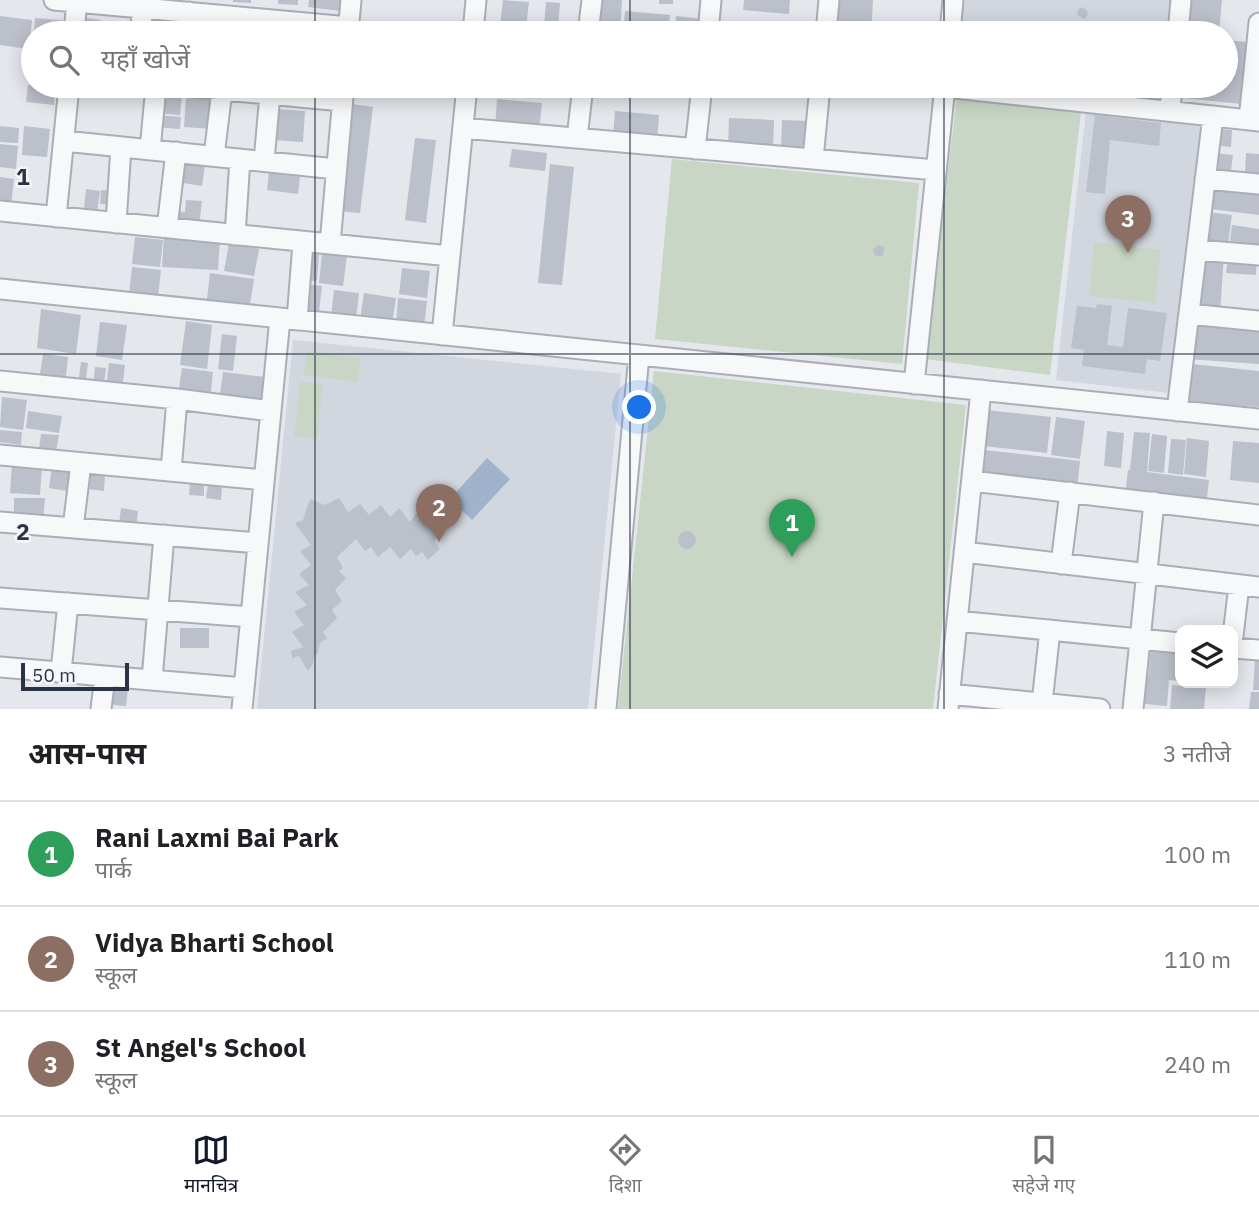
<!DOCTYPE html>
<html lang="hi">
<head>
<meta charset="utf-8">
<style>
  :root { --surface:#fff; --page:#f2f2f2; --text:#202124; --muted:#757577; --line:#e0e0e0; --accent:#111827 }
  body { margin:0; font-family:"IBM Plex Sans","Noto Sans Devanagari",sans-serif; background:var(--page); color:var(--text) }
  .controls { position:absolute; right:21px; bottom:21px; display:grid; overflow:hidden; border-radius:14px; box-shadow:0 4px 18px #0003 }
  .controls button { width:63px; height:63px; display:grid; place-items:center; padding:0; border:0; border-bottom:2px solid var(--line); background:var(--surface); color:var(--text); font:35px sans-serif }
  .scale { position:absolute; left:21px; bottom:18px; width:108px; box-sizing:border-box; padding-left:7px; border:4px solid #2b3445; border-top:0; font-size:19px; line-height:24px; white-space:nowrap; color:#2b3445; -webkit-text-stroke:5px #f4f6f9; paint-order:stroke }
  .you { position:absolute; left:640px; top:408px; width:24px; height:24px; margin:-18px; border:5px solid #fff; border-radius:50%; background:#1a73e8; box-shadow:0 0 0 10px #1a73e833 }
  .badge { display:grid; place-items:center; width:46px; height:46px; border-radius:50%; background:var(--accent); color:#fff; font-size:23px; font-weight:700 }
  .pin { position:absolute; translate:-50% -58px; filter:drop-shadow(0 2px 4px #0008) }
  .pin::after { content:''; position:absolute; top:37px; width:24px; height:21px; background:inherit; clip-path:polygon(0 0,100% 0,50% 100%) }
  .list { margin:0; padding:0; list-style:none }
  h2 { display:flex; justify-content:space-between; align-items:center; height:91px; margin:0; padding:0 28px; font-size:30px }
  h2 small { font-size:23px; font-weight:400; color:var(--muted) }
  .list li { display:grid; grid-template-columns:46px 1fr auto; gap:21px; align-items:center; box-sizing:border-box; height:105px; padding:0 28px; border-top:2px solid var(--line) }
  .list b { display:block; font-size:26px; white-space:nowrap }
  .list p { margin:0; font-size:23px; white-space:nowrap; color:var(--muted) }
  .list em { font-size:23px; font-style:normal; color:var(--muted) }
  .icon { flex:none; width:38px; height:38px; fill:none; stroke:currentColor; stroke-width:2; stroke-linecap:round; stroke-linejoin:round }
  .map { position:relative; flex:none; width:1259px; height:709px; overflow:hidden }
  .search { position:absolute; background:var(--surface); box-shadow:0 4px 18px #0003; left:21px; right:21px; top:21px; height:77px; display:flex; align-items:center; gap:18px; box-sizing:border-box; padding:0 24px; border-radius:38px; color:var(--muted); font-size:26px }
  .sheet { height:406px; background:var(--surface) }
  nav { display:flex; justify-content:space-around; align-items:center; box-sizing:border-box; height:98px; border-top:2px solid var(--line); background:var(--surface); font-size:19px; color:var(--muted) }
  nav a { display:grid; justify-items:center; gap:4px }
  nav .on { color:var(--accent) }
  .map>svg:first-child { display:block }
  .built { fill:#d2d6de }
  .green { fill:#c9d6c5 }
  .water { fill:#9fb4cc }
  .building { fill:#bbc0ca }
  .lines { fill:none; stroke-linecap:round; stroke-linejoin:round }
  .minor-casing { stroke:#a9aeb7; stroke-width:23 }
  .minor { stroke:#f7f8fa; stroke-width:19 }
  .grid { fill:none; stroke:#2b3445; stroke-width:2; stroke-opacity:0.55 }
  .grid-label { font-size:23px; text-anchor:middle; font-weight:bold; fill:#2b3445; stroke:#f4f6f9; stroke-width:5; stroke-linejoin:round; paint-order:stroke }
</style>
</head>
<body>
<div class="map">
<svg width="1259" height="709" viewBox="0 0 1259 709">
  <rect width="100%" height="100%" fill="#e4e7ec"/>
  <path class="built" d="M964 0H1175L1172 33H961Z
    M1031 86H1167L1166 99Z
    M1086 112 1200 126 1170 393 1056 380Z
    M293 340 621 374 588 709H257Z"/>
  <path class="green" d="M957 96 1081 112 1050 375 925 359Z
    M672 159 919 183 902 364 655 339Z
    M1094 242 1161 250 1155 303 1089 296Z
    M307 351 361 358 358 382 304 375Z
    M654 371 966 405 933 709H618Z
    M300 382 323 384 317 439 294 436Z"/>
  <path class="water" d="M487 458 510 479 472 520 450 499Z"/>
  <path class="building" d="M233 0H251V3L233 2Z
    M278 0H298V5L278 4Z
    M309 0H342L341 11 308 7Z
    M503 0 529 2 526 28 500 25Z
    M597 0H622L620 33H595Z
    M659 0H673V4H659Z
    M744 0H790L789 14 743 10Z
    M835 0H873L871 33H832Z
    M1192 0H1222L1219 33H1180L1181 28 1189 29Z
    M546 2 560 3 558 29 544 28Z
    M1082 7 1087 10 1088 14 1085 19 1077 15 1078 10Z
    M625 11 670 15 668 33H623Z
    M0 16 32 20 29 49 0 45Z
    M676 16 701 19 699 33H675Z
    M79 17 101 20 99 33H77Z
    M35 18 62 20 61 33H34Z
    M712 20 735 22V33H711Z
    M264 29 285 30V33H264Z
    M1226 40 1247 42 1241 104 1174 97 1175 86H1226Z
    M28 85 56 88 54 105 26 102Z
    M285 86H317L316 96 285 92Z
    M157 94 182 96 180 115 155 113Z
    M186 98 214 100 213 129 184 127Z
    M497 99 542 103 539 132 495 128Z
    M352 104 373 107 360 213 338 211Z
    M273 109 305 111 303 142 271 140Z
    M615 111 659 115 657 142 613 138Z
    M156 115 181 117 180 129 155 127Z
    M1095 115 1161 123 1159 146 1110 140 1105 194 1086 192Z
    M729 118 774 120 773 148 728 147Z
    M782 120 810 121 808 147 781 146Z
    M0 126 19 128 18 143 0 142Z
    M24 126 50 129 47 157 22 155Z
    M1215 129 1232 130 1231 147 1214 145Z
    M415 138 436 140 426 223 405 220Z
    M0 144 18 146 16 169 0 167Z
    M512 149 547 153 545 171 509 167Z
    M1213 153 1233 155 1231 171 1211 169Z
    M1246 153 1259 154V175L1245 174Z
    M187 156 206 159 202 186 183 183Z
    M550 164 574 167 562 285 538 283Z
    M269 173 300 177 298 194 267 190Z
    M0 177 14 179 11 208 0 207Z
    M1213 186 1259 192V215L1210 209Z
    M86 189 100 191 96 219 83 218Z
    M101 190 115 191 114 205 100 204Z
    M186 200 202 201 199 228 171 225 173 211 185 212Z
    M1208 212 1232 215 1228 244 1205 241Z
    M1232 225 1259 229V245L1230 241Z
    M164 235 220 238 218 270 162 267Z
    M135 237 163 240 160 267 132 264Z
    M229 243 259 249 254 276 224 271Z
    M877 245 884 247V254L880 257 875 255 873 250Z
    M306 252 319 254 317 281 303 280Z
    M322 253 347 256 343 286 319 283Z
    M1203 253 1224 255 1220 314 1198 312Z
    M1228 255 1257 257 1256 275 1226 273Z
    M132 267 161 270 158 297 129 295Z
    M402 268 430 271 427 298 399 294Z
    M210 273 254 279 250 304 207 299Z
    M304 284 322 286 319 312 301 310Z
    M334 290 359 293 356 319 331 316Z
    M364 293 396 298 392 324 360 319Z
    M398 298 427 301 424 327 396 324Z
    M1097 304 1112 306 1107 345 1123 347 1128 308 1167 313 1160 361 1147 359 1145 374 1082 366 1084 350 1071 348 1077 306 1096 308Z
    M41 309 81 315 76 354 37 348Z
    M186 321 212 325 207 369 180 365Z
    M100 322 127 325 122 360 96 356Z
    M1190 324 1259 329V364L1187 359Z
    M222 334 237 336 233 371 218 369Z
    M43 354 68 357 65 384 39 380Z
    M81 362 88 363 85 386 78 385Z
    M109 363 125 365 122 390 106 388Z
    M1192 364 1259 371V407L1189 402Z
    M95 367 106 368 103 390 93 388Z
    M182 368 213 372 210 399 178 395Z
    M223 372 265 377 261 408 219 402Z
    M2 397 27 400 23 430 0 427Z
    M986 410 1051 417 1047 453 983 446Z
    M28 411 62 416 59 433 26 428Z
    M1056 417 1085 421 1080 459 1051 455Z
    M0 430 22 432 21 445 0 442Z
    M1107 431 1124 433 1121 468 1104 466Z
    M1134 432 1150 433 1147 472 1209 480 1206 506 1125 496 1128 470H1130Z
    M41 434 59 435 55 457 39 449Z
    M1152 434 1167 436 1164 473 1148 471Z
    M1187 438 1209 441 1206 477 1184 474Z
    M1171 439 1186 440 1183 475 1168 473Z
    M1233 441 1259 443V483L1230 480Z
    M985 450 1080 461 1077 488 982 477Z
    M12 464 42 466 40 495 10 493Z
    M52 466 76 469 73 492 49 488Z
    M82 472 105 475 104 491 80 488Z
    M190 482 204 483V496L189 495Z
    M208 483 222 485 221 500 206 498Z
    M14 498H45L43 520 14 519Z
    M339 498 348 512 360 504 369 515 381 505 390 517 399 508 410 522 418 511 428 521 438 511 447 523 438 531 440 536 434 541 440 549 428 560 422 552 416 556 411 549 400 559 390 547 378 557 371 547 365 551 356 539 337 557 343 568 339 571 346 578 335 590 342 601 332 610 337 618 323 632 327 638 320 643 318 653 314 656 313 664 308 671 299 656 292 658 291 651 303 647 292 632 304 625 294 612 307 605 295 592 309 585 299 574 311 565 300 551 311 545 295 523 303 520 310 499 325 505Z
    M121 508 138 511 136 527 119 524Z
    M678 540a9 9 0 1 1 18 0a9 9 0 1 1-18 0Z
    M180 628H209V648H180Z
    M1151 647 1169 648 1168 652 1180 653V681L1169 680 1167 706 1136 703 1138 677 1148 678Z
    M1255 658H1259V690H1253Z
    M1172 685 1206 688 1204 709H1170Z
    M107 686 128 688 126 706 105 704Z
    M1251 692H1259V709H1249Z"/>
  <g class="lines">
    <defs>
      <path id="minor" d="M54 0 349 27
        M74 33 77 0
        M140 33 143 8
        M187 33 189 12
        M348 33 351 0
        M473 33 476 0
        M588 33 592 0
        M708 33 711 0
        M826 33 829 0
        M950 33 953 0
        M1178 33 1181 0
        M181 86 342 101
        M945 87 1259 121
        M1170 111 1172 86
        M1249 120 1259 23
        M463 128 936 170
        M577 138 583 86
        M64 141 336 169
        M695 149 702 86
        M150 150 156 86
        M214 156 222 90
        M813 159 820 86
        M264 161 270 94
        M1205 179 1259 184
        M0 211 450 256
        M56 217 69 86
        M116 223 121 147
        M167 228 176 152
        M235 235 240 159
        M330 244 344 86
        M1197 250 1259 255
        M0 289 1259 419
        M1189 314 1259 321
        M297 320 303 243
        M442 335 467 86
        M0 381 177 399 271 411
        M914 384 945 86
        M1177 411 1213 116
        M0 455 264 480
        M171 471 177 399
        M972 481 1259 515
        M0 522 258 543
        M73 528 81 463
        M964 552 1259 587
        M1061 564 1070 492
        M0 598 251 617
        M957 621 1180 643
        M1233 636 1239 585
        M1233 648 1259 650
        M0 667 244 688
        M61 672 68 603
        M152 680 164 535
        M949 694 1100 709
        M1042 703 1050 630
        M101 709 105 676
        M242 709 280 318
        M606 709 639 355
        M948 709 981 390
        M1133 709 1154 502"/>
    </defs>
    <use href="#minor" class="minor-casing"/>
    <use href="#minor" class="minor"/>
  </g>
  <path class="grid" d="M315 0V33M630 0V33M944 0V33M315 86V709M630 86V709M944 86V709M0 354H1259"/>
  <g class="grid-label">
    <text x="23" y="185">1</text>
    <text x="23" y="540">2</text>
  </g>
</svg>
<div class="controls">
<button><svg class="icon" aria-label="layers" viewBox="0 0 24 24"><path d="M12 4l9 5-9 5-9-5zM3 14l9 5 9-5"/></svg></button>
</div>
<div class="scale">50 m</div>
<div class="you"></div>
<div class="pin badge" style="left:792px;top:557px;background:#2e9e5b">1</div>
<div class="pin badge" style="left:439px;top:542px;background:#8d6e63">2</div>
<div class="pin badge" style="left:1128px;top:253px;background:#8d6e63">3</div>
<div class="search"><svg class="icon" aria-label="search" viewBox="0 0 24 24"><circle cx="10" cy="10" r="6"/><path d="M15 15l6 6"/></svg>यहाँ खोजें</div>
</div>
<section class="sheet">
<h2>आस-पास<small>3 नतीजे</small></h2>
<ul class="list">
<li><span class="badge" style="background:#2e9e5b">1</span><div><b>Rani Laxmi Bai Park</b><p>पार्क</p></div><em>100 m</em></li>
<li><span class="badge" style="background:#8d6e63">2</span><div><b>Vidya Bharti School</b><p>स्कूल</p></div><em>110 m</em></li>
<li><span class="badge" style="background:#8d6e63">3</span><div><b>St Angel's School</b><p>स्कूल</p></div><em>240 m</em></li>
</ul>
</section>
<nav>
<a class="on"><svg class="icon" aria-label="map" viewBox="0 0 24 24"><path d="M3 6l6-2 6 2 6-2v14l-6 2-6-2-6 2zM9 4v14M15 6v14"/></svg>मानचित्र</a>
<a><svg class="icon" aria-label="directions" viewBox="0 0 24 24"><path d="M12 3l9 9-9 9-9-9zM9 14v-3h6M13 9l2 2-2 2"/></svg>दिशा</a>
<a><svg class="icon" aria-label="saved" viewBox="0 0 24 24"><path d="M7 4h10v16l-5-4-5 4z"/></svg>सहेजे गए</a>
</nav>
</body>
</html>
